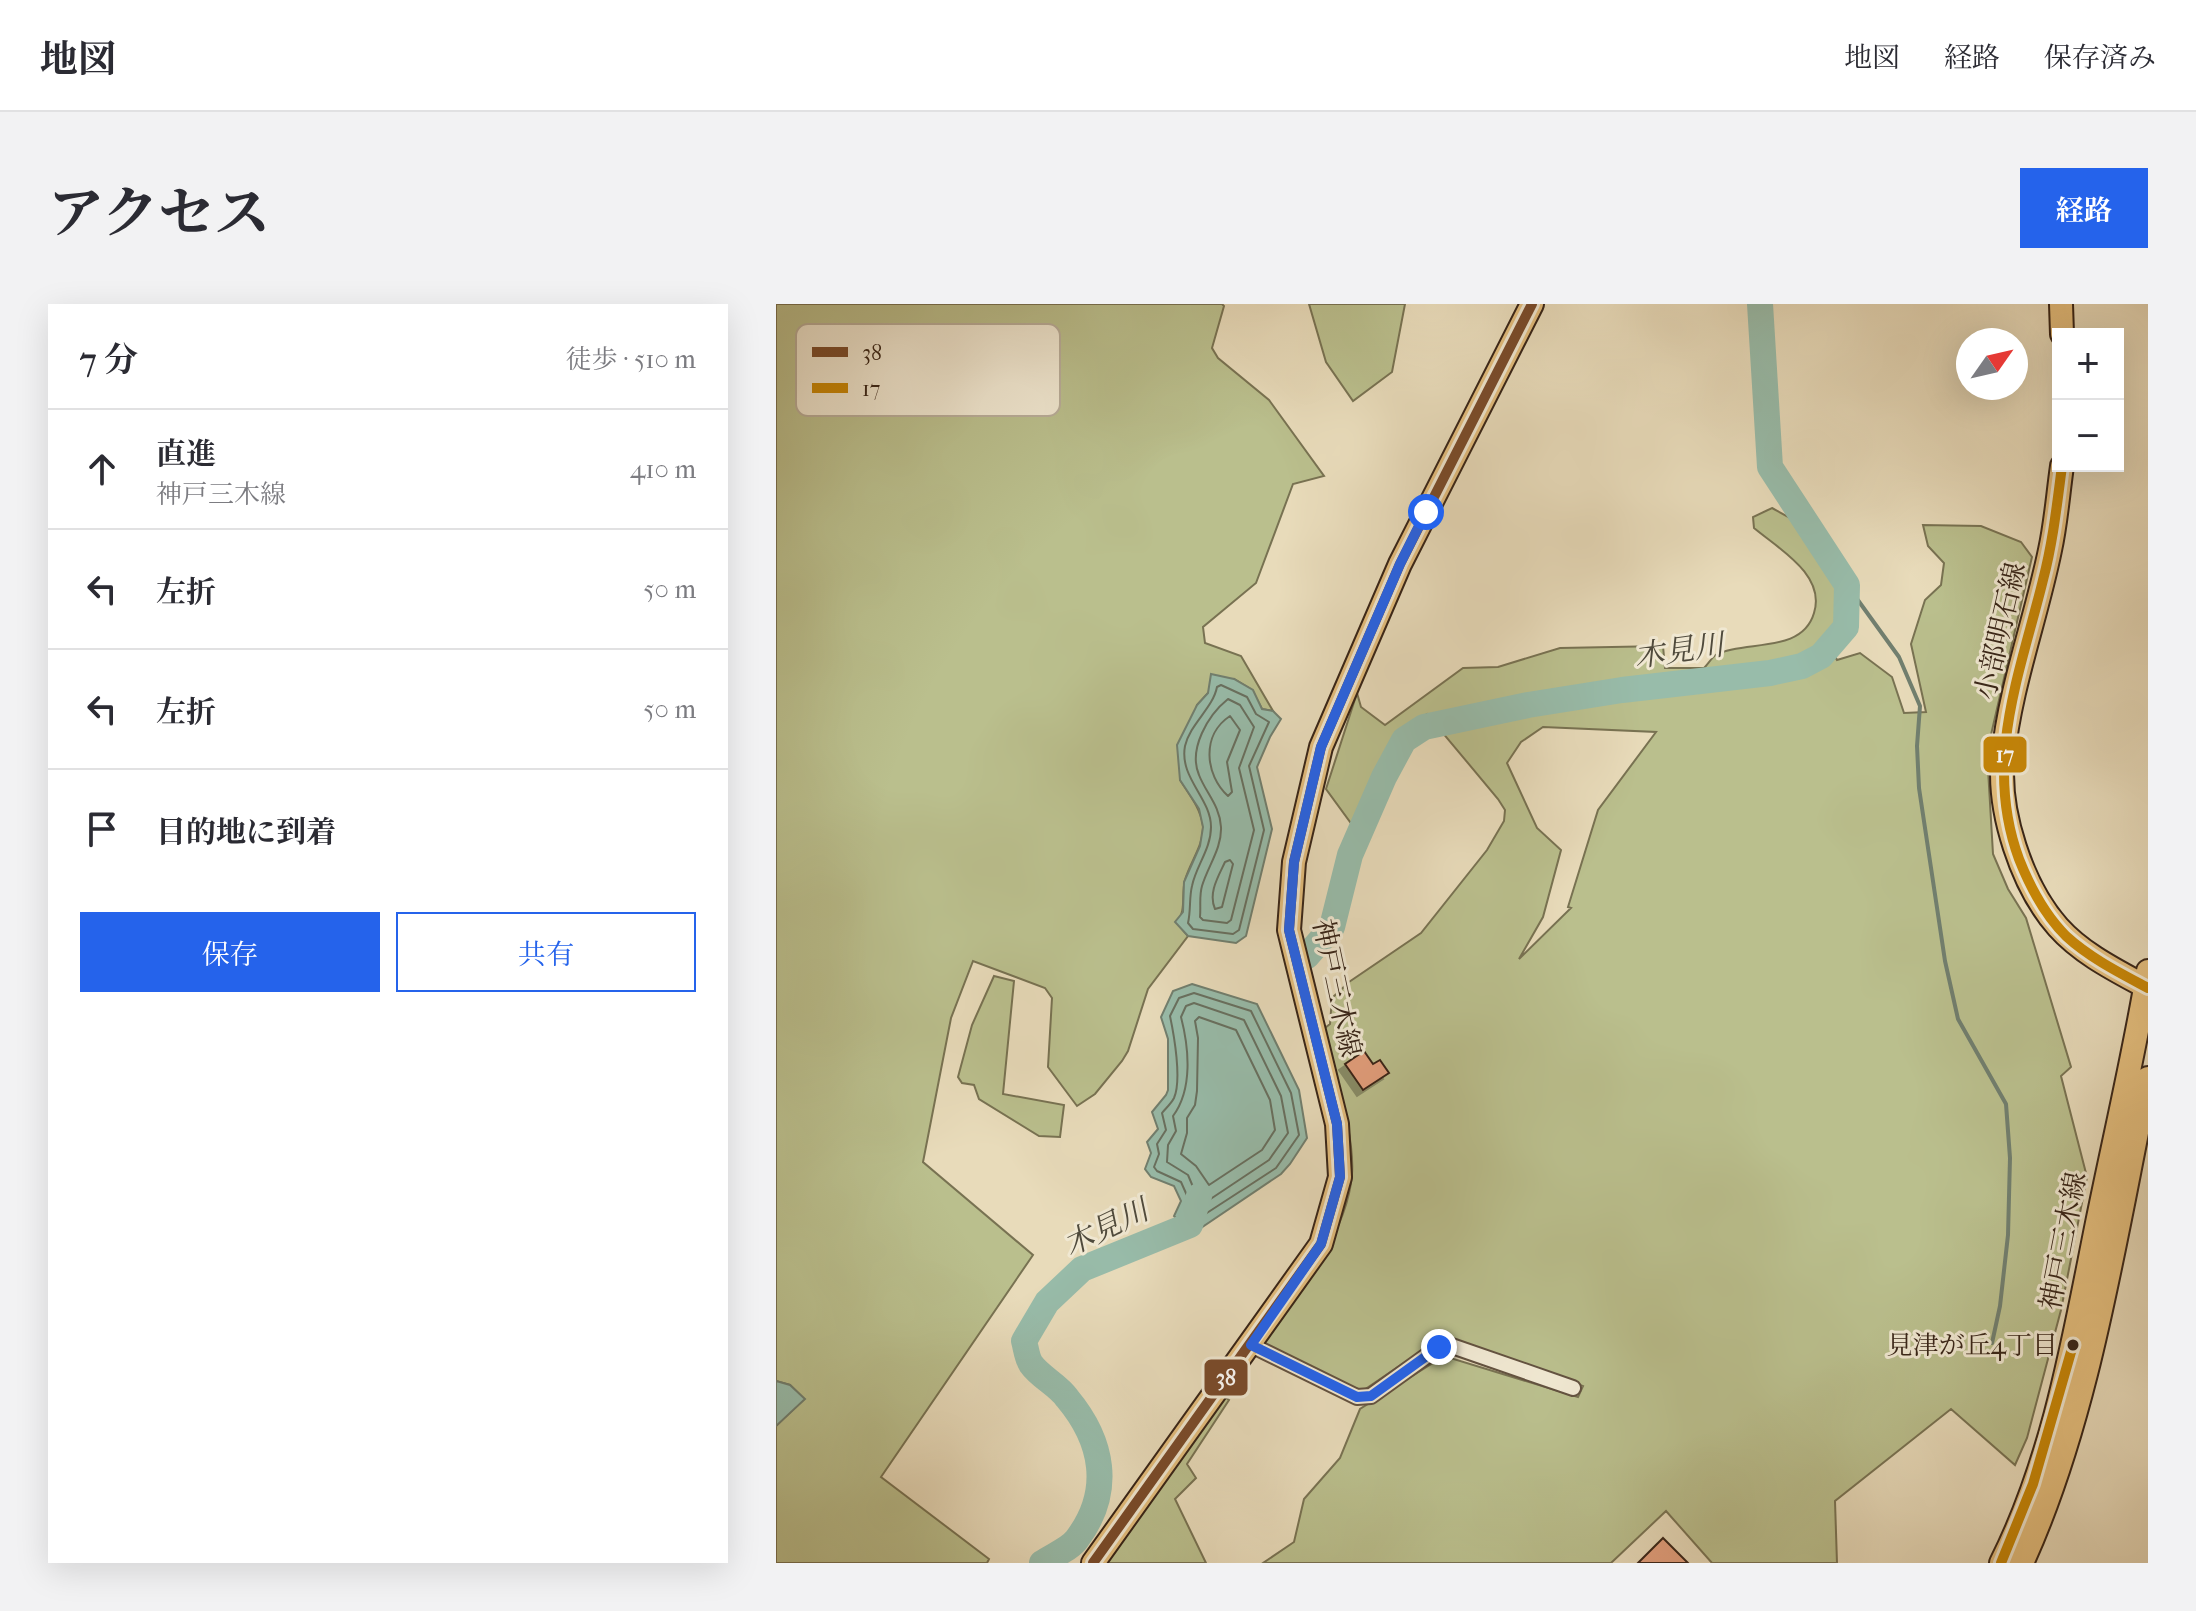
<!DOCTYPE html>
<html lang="ja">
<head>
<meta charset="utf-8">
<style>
  :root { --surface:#fff; --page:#f2f2f3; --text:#2b2b33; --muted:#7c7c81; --line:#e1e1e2; --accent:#2563eb }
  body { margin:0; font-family:"IM FELL French Canon","Noto Serif JP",serif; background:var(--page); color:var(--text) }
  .controls { position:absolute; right:24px; top:24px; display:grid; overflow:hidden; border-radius:0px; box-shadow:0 8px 32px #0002 }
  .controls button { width:72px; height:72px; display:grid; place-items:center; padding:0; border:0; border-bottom:2px solid var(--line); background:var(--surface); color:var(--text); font:40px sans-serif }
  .compass { position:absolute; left:1180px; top:24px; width:72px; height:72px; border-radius:50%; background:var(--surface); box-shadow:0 8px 32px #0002; rotate:56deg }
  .stop { position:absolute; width:24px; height:24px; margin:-18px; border:6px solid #2563eb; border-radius:50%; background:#fff }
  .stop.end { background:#2563eb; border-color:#fff; box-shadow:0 2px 8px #0008 }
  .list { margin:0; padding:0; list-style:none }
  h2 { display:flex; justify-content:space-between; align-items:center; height:104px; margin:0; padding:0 32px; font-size:34px }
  h2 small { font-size:26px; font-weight:400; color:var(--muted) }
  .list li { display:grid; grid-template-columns:52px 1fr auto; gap:24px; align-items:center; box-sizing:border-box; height:120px; padding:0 32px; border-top:2px solid var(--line) }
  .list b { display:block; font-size:30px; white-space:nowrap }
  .list p { margin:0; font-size:26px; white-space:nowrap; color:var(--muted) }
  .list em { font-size:26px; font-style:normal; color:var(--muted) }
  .actions { display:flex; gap:16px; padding:24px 32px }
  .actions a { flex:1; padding:18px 0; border:2px solid var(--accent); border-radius:0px; text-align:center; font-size:28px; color:var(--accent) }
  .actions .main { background:var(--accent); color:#fff }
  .icon { flex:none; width:44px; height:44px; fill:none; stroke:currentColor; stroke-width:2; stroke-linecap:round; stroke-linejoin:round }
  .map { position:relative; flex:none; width:1372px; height:1259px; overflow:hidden; border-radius:0px }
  header { display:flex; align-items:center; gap:48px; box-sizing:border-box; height:112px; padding:0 40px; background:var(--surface); border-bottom:2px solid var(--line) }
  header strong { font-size:38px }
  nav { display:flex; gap:44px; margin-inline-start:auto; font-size:28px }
  .intro { display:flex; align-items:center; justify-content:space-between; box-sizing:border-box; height:192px; padding:0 48px }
  h1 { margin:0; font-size:56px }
  .button { padding:20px 36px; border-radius:0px; background:var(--accent); color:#fff; font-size:28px; font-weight:700 }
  main { display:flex; gap:48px; padding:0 48px }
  aside { flex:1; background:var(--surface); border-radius:0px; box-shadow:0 8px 32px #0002 }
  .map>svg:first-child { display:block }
  .green { fill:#babf8d; stroke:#787252; stroke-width:2; fill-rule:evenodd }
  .water { fill:#98bcaa; stroke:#717f6f; stroke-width:2 }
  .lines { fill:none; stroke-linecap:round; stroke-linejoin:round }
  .shore { stroke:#687060; stroke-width:2 }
  .stream { stroke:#717f6f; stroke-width:4 }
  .river { stroke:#98bcaa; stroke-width:26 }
  .building { fill:#e49f7d; stroke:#372417; stroke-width:2; filter:url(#shadow) }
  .street-casing { stroke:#635240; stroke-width:18 }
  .primary-casing { stroke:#372417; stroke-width:26 }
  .street { stroke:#f0e8d2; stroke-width:14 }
  .primary { stroke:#e4be7d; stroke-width:22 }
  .bus-1-casing { stroke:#f0e8d2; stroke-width:16 }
  .bus-2-casing { stroke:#f0e8d2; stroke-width:16 }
  .bus-1 { stroke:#7a4b2a; stroke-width:10 }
  .bus-2 { stroke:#c78606; stroke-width:10 }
  .route { stroke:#2563eb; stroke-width:10 }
  .bus-dot { fill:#372417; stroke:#f0e8d2; stroke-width:3 }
  .labels { text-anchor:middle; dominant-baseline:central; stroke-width:6; stroke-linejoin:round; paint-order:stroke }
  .bus-label { font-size:26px; fill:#372417; stroke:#f0e8d2; text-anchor:end }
  .street-label { font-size:28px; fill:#372417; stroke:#f0e8d2 }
  .water-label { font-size:30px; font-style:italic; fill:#4f4a3c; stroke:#f0e8d2 }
  .key { fill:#f0e8d2; stroke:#b8ad9a; stroke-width:2 }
  .key-label { font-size:22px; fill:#372417 }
  .line-badge { stroke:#f0e8d2; stroke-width:3 }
  .badge-label { font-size:22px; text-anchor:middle; font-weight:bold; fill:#fff }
</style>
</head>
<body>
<header>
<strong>地図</strong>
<nav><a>地図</a><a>経路</a><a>保存済み</a></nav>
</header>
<div class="intro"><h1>アクセス</h1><a class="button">経路</a></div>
<main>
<aside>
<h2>7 分<small>徒歩 · 510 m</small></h2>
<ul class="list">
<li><svg class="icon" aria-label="ahead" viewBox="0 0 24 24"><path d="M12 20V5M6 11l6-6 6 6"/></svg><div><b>直進</b><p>神戸三木線</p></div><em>410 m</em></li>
<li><svg class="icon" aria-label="left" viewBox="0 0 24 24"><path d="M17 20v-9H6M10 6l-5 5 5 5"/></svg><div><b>左折</b></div><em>50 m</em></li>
<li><svg class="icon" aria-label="left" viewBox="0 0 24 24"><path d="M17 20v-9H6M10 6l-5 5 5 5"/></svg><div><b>左折</b></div><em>50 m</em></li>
<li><svg class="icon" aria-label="arrive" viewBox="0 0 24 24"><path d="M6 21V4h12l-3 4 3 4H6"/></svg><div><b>目的地に到着</b></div></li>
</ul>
<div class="actions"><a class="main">保存</a><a>共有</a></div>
</aside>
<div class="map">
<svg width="1372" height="1259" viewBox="0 0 1372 1259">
  <defs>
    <filter id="shadow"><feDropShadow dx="-6" dy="6" stdDeviation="0" flood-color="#0004"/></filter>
  </defs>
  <rect width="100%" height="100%" fill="#e8dbba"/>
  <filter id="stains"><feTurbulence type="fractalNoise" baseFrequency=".0025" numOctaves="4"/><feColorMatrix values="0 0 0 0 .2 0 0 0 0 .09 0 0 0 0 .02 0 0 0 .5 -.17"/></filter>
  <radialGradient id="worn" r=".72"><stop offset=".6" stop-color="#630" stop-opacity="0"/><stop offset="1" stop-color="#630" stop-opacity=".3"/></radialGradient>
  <path class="green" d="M0 0H446L448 2 436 44 442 54 493 96 548 172 517 180 480 279 427 323 429 339 465 352 497 407 486 405 476 386 458 375 432 389 421 401 404 476C413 490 425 505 427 522 428 541 414 558 409 576 405 590 411 609 400 618L412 632 372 685 352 747 346 757 319 790 301 802 272 763 276 694 269 684 197 657 175 714 147 858 257 951 105 1173 213 1255 211 1259H0V1122L28 1095 14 1081 0 1077Z
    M533 0H629L616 68 577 97 550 58Z
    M996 204 1016 215 1061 282 1064 316 1050 336 1061 356 1084 349 1116 373 1128 409 1150 408 1135 340 1149 296 1165 281 1168 259 1152 242 1147 221 1205 222 1245 238 1256 253 1211 448 1217 550 1232 585 1250 614 1295 763 1285 772 1311 873 1285 1006 1251 1134 1239 1161 1175 1105 1059 1197 1061 1259H936L890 1207 835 1259H487L518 1238 528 1195 564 1154 584 1105 668 1052 802 1093 807 1082 666 1033 585 1088 487 1039C521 994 572 928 576 870 579 831 557 764 549 724L554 720 556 694 573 678 645 629 711 546 728 517 729 506 722 495 651 410 620 433 577 522 550 485 581 389 585 403 609 421 687 364 722 363 784 344 887 342 889 364H928C932 360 936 353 941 350 970 336 1026 350 1038 309 1050 271 1003 245 978 224L977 213ZM767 423 880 428 822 506 792 603 795 604 743 655 767 613 785 546 761 524 731 459 745 438Z
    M218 672 238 677 227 790 288 801 284 833 263 832 203 795 198 781 186 779 182 773 196 721Z
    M446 1091 453 1096 411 1160 420 1174 399 1195 430 1259H325Z"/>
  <path class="water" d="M435 370 458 375 477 386 486 405 497 407 505 415 494 433 481 463 496 525 470 632 460 639 412 632 399 618 407 608 408 578 424 542 427 523 423 505 404 476 401 441 421 401 432 389Z
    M416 680 481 700 523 786 531 834 514 860 505 870 416 930 398 912 405 897 398 882 375 873 369 865 375 849 371 838 382 825 376 808 390 791 392 786V735L385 713 397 687Z
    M0 1077 14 1081 29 1095 0 1122Z"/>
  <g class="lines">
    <path class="shore" d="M445 381 471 393 480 410 493 418 473 462 488 526 463 626 457 630 417 625 412 619C415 606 413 594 416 582 420 562 435 545 435 523 435 494 403 474 409 442 414 420 437 404 441 383Z
      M452 395 464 401 478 423 463 464 478 526 455 616 451 619 427 616 424 613C425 602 423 592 426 582 432 562 446 544 445 523 444 502 430 489 423 471 412 445 432 411 452 395Z
      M454 412 464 426 451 458 456 488 452 492C429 471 425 431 454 412Z
      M454 556 457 560 446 603 439 605C432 589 442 573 449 558Z
      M418 689 475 707 515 789 523 831 500 864 417 918 409 911 413 896 405 878 381 867 378 863 383 850 381 840 390 826 386 809C389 805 395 800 398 794 406 776 398 731 394 712L403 694Z
      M418 699 468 716 505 792 512 829 493 856 427 900 423 897 412 871 391 858 392 841 400 827 397 812C417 785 413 744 405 713L410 702Z
      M423 713 460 726 494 796 499 826 486 846 433 881 420 862 405 850 411 829V814L419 801 421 787 422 734 419 717Z"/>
    <path class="stream" d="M1071 281 1123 353 1144 402 1141 442 1143 484 1169 657 1182 715 1230 800 1234 854 1232 931 1224 1002 1216 1039"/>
    <path class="river" d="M531 652 556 623 574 551 608 473 628 436 648 423 752 401 846 386 994 369 1026 362 1045 352 1070 323 1071 281 994 163 984 0
      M266 1259C276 1252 294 1245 301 1235 337 1187 327 1137 291 1094 282 1081 264 1073 255 1060 251 1054 250 1044 248 1037L271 998 306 965 414 921 423 892"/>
  </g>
  <path class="building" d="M588 747 597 760 604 756 613 769 587 786 569 760Z
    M887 1234 912 1259H862Z"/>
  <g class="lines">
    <defs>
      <path id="street" d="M475 1041 581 1093 595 1092 663 1043 673 1041 797 1084"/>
      <path id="primary" d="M1285 0 1286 30
        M1286 162C1282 190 1280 219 1274 246 1260 315 1234 383 1227 453 1221 507 1246 582 1282 623 1306 650 1341 667 1372 684
        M317 1259 545 940 564 873 561 820 513 626 518 558 545 443 624 260 756 0
        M1225 1259C1278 1154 1298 1033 1321 919 1338 835 1358 751 1372 667
        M1246 1259C1313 1113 1339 932 1372 774"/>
    </defs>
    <use href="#street" class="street-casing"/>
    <use href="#primary" class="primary-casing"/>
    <use href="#street" class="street"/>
    <use href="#primary" class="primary"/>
    <defs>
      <path id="bus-1" d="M317 1259 545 940 564 873 561 820 513 626 518 558 545 443 624 260 756 0"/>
      <path id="bus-2" d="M1286 162C1281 200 1277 238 1267 276 1244 370 1207 458 1243 555 1254 583 1269 611 1290 632 1314 654 1344 669 1372 684
        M1225 1259 1257 1180 1297 1041"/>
    </defs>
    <use href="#bus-1" class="bus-1-casing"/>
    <use href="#bus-2" class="bus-2-casing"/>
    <use href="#bus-1" class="bus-1"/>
    <use href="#bus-2" class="bus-2"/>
  </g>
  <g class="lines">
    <path class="route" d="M650 208 624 260 545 443 518 558 513 626 561 820 564 873 545 940 475 1041 581 1093 595 1092 663 1043"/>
  </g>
  <circle class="bus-dot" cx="1297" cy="1041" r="7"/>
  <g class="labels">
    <g class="bus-label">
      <text x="1282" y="1041">見津が丘4丁目</text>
    </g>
    <g class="street-label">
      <text transform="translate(1224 327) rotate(-77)">小部明石線</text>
      <text transform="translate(561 684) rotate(78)">神戸三木線</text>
      <text transform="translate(1287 937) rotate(-79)">神戸三木線</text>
    </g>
    <g class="water-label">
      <text transform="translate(903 347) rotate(-8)">木見川</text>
      <text transform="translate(330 924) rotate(-26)">木見川</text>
    </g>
  </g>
  <rect x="20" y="20" width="264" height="92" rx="12" class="key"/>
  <rect x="36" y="43" width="36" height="10" fill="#7a4b2a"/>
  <rect x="36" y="79" width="36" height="10" fill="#c78606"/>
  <g class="key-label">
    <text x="86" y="56">38</text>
    <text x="86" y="92">17</text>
  </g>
  <g class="line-badge">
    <rect x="1206" y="431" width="46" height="39" rx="8" fill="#c78606"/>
    <rect x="427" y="1054" width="46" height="39" rx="8" fill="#7a4b2a"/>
  </g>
  <g class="badge-label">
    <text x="1229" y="458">17</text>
    <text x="450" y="1081">38</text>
  </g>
  <rect width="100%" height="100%" filter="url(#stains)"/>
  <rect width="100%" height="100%" fill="url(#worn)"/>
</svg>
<div class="controls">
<button>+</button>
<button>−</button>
</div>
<svg class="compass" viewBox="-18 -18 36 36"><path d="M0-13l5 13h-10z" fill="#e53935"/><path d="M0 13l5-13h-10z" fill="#7c7c81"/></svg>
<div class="stop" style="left:650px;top:208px"></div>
<div class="stop end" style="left:663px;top:1043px"></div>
</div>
</main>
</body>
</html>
